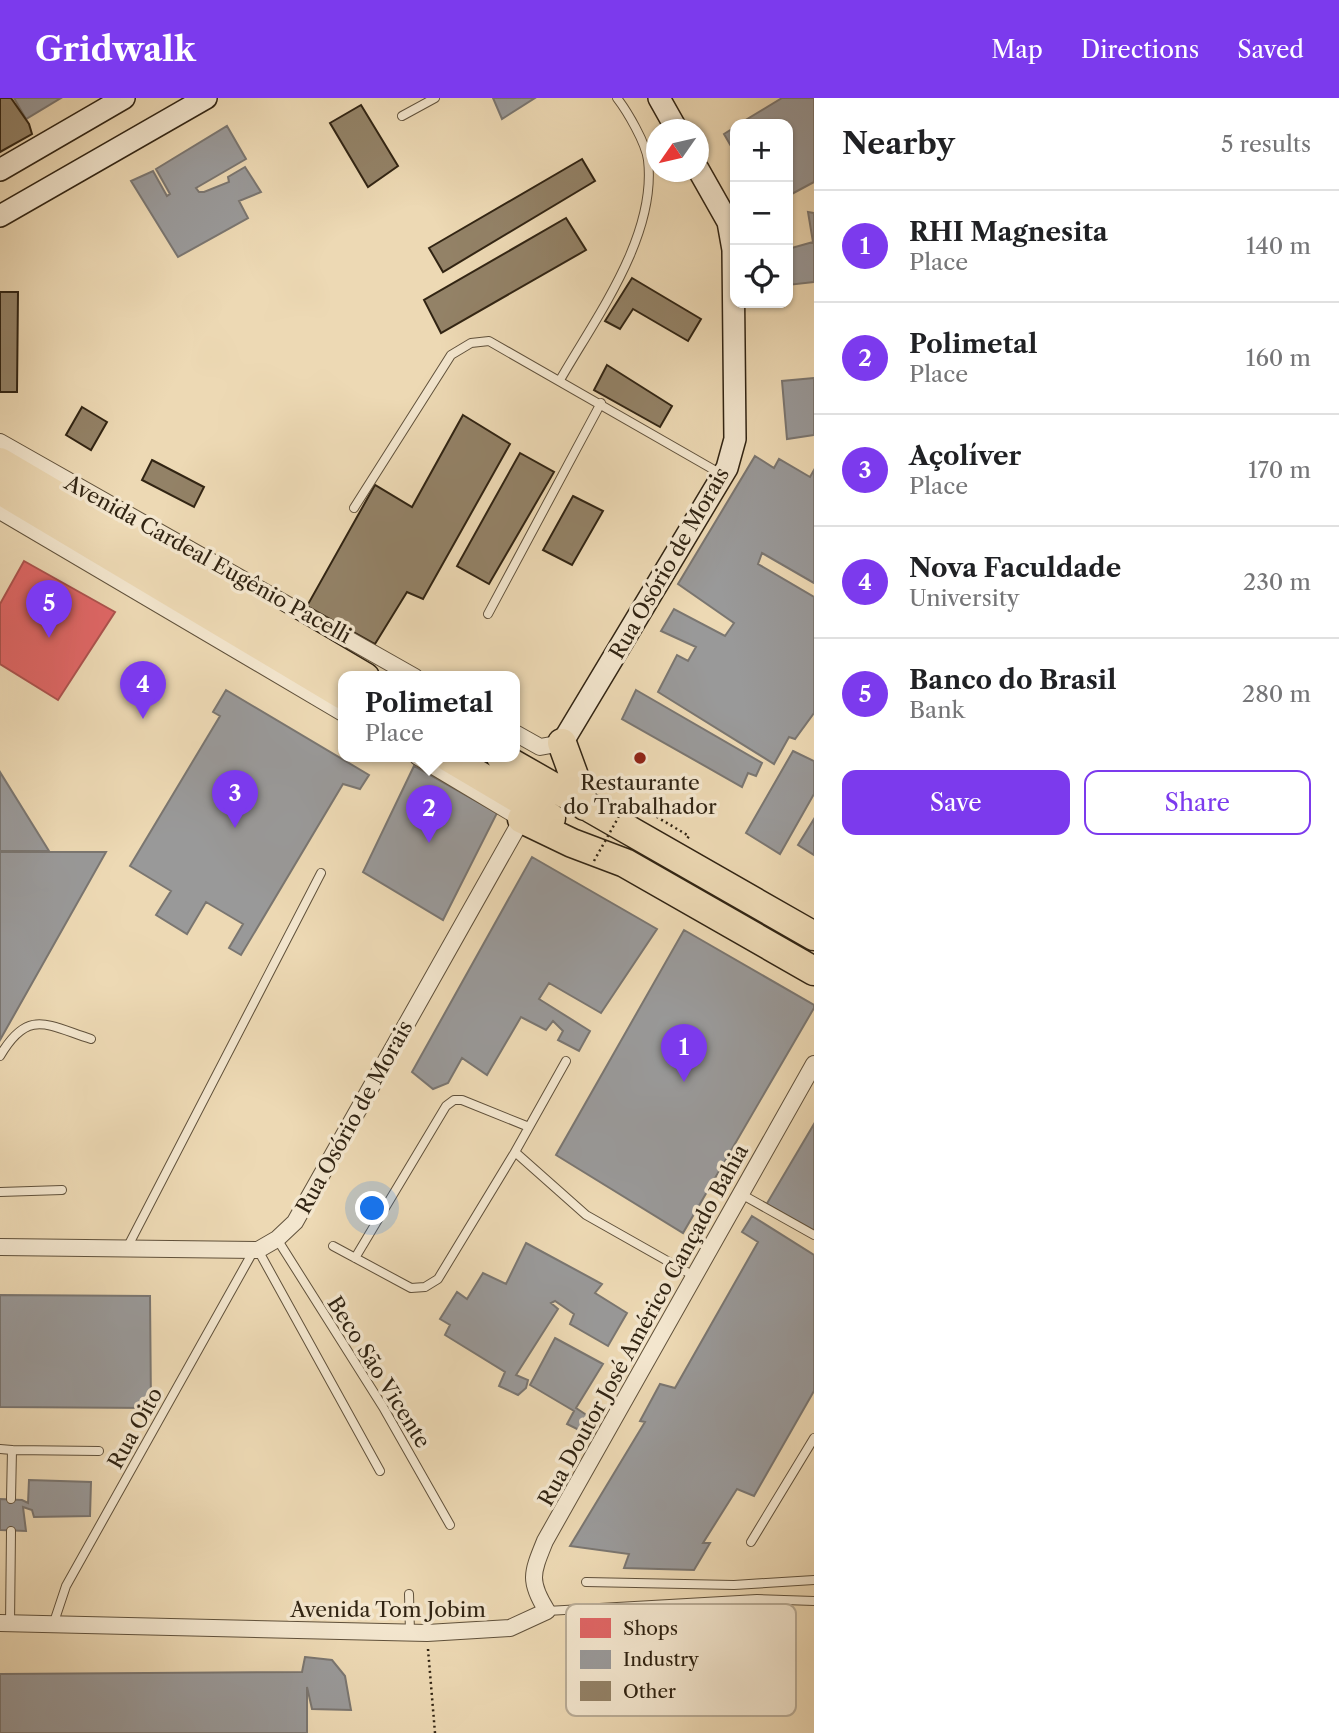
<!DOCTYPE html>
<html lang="en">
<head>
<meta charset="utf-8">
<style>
  :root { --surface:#fff; --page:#f2f2f2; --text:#202124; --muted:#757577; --line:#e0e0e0; --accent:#7c3aed }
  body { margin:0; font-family:"Libre Caslon Text",serif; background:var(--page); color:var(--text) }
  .controls { position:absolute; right:21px; top:21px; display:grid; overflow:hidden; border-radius:14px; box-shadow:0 2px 5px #0004 }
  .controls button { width:63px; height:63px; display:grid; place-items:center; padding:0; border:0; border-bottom:2px solid var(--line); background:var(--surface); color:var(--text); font:35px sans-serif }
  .compass { position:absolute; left:646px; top:21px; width:63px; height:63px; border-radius:50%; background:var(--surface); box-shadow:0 2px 5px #0004; rotate:236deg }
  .you { position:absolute; left:373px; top:1111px; width:24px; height:24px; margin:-18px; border:5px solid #fff; border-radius:50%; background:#1a73e8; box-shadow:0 0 0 10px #1a73e833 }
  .badge { display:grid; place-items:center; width:46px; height:46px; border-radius:50%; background:var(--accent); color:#fff; font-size:23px; font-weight:700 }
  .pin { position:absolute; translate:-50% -58px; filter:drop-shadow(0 2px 4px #0008) }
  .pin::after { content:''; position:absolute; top:37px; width:24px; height:21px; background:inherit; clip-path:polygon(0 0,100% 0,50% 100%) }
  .popup { position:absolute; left:338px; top:573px; width:182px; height:91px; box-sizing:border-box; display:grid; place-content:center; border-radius:14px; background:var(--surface); filter:drop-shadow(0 2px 5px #0005); font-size:23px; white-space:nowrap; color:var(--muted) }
  .popup b { font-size:26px; color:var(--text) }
  .popup::after { content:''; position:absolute; left:50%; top:100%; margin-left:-14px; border:14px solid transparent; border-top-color:var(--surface) }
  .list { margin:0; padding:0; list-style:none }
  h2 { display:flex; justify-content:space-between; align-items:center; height:91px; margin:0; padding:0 28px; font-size:30px }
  h2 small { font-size:23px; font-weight:400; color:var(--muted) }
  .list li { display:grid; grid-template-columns:46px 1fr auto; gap:21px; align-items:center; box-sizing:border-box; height:112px; padding:0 28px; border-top:2px solid var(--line) }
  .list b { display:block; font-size:26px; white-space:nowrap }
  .list p { margin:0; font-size:23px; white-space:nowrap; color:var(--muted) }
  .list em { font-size:23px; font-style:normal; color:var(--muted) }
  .actions { display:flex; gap:14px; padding:21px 28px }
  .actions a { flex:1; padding:16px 0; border:2px solid var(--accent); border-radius:14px; text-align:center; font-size:24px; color:var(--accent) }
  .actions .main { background:var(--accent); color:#fff }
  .icon { flex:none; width:38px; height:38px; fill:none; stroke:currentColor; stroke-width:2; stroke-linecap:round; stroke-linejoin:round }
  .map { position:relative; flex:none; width:814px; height:1635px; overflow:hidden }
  header { display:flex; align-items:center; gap:42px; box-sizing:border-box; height:98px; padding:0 35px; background:var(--accent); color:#fff }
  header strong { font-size:33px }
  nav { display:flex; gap:38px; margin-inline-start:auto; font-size:24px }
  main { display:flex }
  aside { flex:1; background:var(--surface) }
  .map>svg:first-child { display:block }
  .shops { fill:#e06666; stroke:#ac524d; stroke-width:2 }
  .industry { fill:#999; stroke:#7a7671; stroke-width:2 }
  .building { fill:#938267; stroke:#312413; stroke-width:2 }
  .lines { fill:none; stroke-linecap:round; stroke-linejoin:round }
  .lane-casing { stroke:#60513b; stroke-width:10 }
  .street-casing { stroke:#60513b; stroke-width:18 }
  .secondary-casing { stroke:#312413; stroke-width:24 }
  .highway-casing { stroke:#312413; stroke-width:31 }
  .path { stroke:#312413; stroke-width:2.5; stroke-dasharray:2 3.5; stroke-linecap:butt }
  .lane { stroke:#f3e6ce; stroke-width:8 }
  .street { stroke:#f3e6ce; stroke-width:16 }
  .secondary { stroke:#f3e6ce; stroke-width:21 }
  .highway { stroke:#edd9b4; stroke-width:28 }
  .path-bridge { stroke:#312413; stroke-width:2.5; stroke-dasharray:2 3.5; stroke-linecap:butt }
  .poi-dot { fill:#8f2418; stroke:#f3e6ce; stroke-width:2.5 }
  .labels { text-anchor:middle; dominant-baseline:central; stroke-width:7; stroke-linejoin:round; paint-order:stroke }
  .street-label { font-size:21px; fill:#312413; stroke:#f3e6ce }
  .poi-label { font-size:21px; fill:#312413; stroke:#f3e6ce }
  .key { fill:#f3e6ce; stroke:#b9ac96; stroke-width:2 }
  .key-label { font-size:19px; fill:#312413 }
</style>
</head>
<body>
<header>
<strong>Gridwalk</strong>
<nav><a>Map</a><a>Directions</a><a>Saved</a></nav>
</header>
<main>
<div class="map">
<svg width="814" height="1635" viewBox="0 0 814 1635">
  <rect width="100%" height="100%" fill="#edd9b4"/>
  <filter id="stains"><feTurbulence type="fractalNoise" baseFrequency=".00286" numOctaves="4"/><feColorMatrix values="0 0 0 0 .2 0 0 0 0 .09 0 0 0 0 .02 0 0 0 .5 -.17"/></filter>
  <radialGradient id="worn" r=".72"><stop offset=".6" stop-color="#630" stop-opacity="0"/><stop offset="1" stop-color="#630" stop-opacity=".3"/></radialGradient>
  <path class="shops" d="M24 463 115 514 58 602 0 566V506Z"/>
  <path class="industry" d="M14 0H61L26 21Z
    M493 0H535L502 21Z
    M782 0H814V84L788 98V26H739Z
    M227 28 246 61 196 90 199 94H204L229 84 228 79 245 69 261 94 239 103 248 120 178 159 131 83 153 73 167 98 170 96 156 71Z
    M735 29V55L724 36Z
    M808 114 814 115V184L788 187V151L813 144Z
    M814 280V337L787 341 782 283Z
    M755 358 774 370 779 361 810 379 814 372V485L762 455 758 466 814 499V615L795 641 789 639 774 666 658 594 677 557 688 563 696 549 661 533 674 511 725 538 734 525 678 486Z
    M226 592 369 677 360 691 343 686 241 857 229 850 243 826 206 804 187 836 156 817 171 793 130 768 220 618 213 614Z
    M636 592 762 665 756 678 748 675 742 689 622 621Z
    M793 653 814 663V696L780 756 746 735Z
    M414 668 497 715 443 822 363 774Z
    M0 674 49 753H0Z
    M814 721V757L798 747Z
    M0 754H106L0 942Z
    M532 759 657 831 601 915 549 885 539 901 590 933 579 953 558 942 563 933 553 923 546 932 521 919 487 977 462 960 448 985 433 991 412 974Z
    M684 832 814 907V910L683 1135 556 1057Z
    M814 1026V1133L766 1107Z
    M752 1118 814 1157V1293L754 1398 737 1391 703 1445H710L694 1472 624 1470 629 1456 570 1448 645 1324 640 1323 660 1286 675 1290 758 1144 742 1134Z
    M526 1145 602 1186 595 1195 627 1215 608 1248 570 1226 574 1216 555 1203 551 1205 558 1211 516 1277 528 1282 526 1290 518 1297 499 1288 505 1274 445 1237 450 1227 440 1221 457 1194 467 1201 483 1175 506 1186Z
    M0 1197 150 1198 151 1310 0 1309Z
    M555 1240 603 1266 576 1310 588 1318 579 1332 567 1326 574 1313 530 1287Z
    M29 1382 91 1384 90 1418 34 1419 32 1412 23 1409 26 1433 0 1432V1401L22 1402 28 1405Z
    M305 1559 332 1562 345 1578 351 1612 312 1611 307 1589V1635H0V1576L302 1574Z"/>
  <path class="building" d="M0 0H11L29 26 32 36 0 54Z
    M361 7 398 68 368 89 330 25Z
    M582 61 595 83 443 174 429 150Z
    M566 120 586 152 441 235 424 202Z
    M632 180 701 221 688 243 633 211 620 231 605 223Z
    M0 194H18L17 294H0Z
    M607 267 672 308 660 329 594 292Z
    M82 309 107 324 91 352 66 337Z
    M463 317 510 346 423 501 407 494 375 546 307 508 375 387 412 409Z
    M520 355 554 374 489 486 457 468Z
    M152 362 204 389 194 409 142 382Z
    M573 398 603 413 572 467 543 452Z"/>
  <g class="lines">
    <defs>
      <path id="lane" d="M402 18 435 0
        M560 282C596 219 657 138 648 62 646 45 627 13 617 0
        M354 410 451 257 471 245 489 243 723 377
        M488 516 601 305
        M0 958C28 910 47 927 91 941
        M566 963 515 1054 586 1117 694 1178
        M0 1094 62 1092
        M741 1096 814 1137
        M277 1141 383 1309 450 1427
        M333 1148 411 1190 425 1189 438 1181 515 1054
        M127 1150 321 775
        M258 1152 380 1373
        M355 1160 446 1008 454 1002H462L529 1029
        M0 1351 12 1352 11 1401
        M12 1352 99 1353
        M751 1444 814 1340
        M586 1484 734 1487 814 1482
        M409 1496 410 1535
        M547 1513 757 1501 814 1503
        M10 1526 11 1433
        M53 1527 66 1488 254 1152"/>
      <path id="street" d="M0 344 415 579
        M0 413 343 615
        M515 635 540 649 562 645
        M0 1149 258 1152 277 1141 295 1124 522 721 418 659
        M0 1525 427 1535 510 1530 547 1513C528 1483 532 1475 545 1443L814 966"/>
      <path id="secondary" d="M659 0 677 32
        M0 72 124 0
        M0 118 206 0
        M562 645 727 370 735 341 733 152 728 124 698 71"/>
      <path id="highway" d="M0 364 365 579
        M0 392 343 597
        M562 645 585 708
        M448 659 551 720
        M501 659 814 838
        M522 721 572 745 625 765 814 873"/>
    </defs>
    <use href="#lane" class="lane-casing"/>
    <use href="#street" class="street-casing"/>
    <use href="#secondary" class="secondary-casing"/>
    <use href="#highway" class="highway-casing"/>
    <path class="path" d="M628 702 689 738 687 741
      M428 1551 435 1635"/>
    <use href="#lane" class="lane"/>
    <use href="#street" class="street"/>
    <use href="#secondary" class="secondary"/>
    <use href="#highway" class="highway"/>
    <path class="path-bridge" d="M594 763 628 702"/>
  </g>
  <circle class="poi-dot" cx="640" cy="660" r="7"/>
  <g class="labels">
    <g class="street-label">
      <text transform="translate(208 461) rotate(29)">Avenida Cardeal Eugênio Pacelli</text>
      <text transform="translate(669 465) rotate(-60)">Rua Osório de Morais</text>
      <text transform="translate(354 1019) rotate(-61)">Rua Osório de Morais</text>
      <text transform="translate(643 1227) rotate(-61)">Rua Doutor José Américo Cançado Bahia</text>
      <text transform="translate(379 1274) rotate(58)">Beco São Vicente</text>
      <text transform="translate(135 1330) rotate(-61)">Rua Oito</text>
      <text x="388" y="1511">Avenida Tom Jobim</text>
    </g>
    <g class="poi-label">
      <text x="640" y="684">Restaurante<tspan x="640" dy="24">do Trabalhador</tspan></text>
    </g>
  </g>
  <rect x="566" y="1506" width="230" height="112" rx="10" class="key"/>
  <rect x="580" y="1520" width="31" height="20" fill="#e06666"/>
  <rect x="580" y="1552" width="31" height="19" fill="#999"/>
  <rect x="580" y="1583" width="31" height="20" fill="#938267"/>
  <g class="key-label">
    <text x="623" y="1537">Shops</text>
    <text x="623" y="1568">Industry</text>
    <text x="623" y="1600">Other</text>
  </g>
  <rect width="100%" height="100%" filter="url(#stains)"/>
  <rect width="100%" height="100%" fill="url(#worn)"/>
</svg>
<div class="controls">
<button>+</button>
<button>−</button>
<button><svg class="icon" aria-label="locate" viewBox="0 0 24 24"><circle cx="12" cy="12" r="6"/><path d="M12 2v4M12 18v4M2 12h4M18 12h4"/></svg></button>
</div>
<svg class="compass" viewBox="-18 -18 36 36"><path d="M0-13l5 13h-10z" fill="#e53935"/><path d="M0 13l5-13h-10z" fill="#757577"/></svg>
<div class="you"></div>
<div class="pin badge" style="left:684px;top:984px">1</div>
<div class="pin badge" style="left:429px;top:745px">2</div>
<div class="popup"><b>Polimetal</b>Place</div>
<div class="pin badge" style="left:235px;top:730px">3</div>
<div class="pin badge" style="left:143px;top:621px">4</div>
<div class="pin badge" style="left:49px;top:540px">5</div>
</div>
<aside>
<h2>Nearby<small>5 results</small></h2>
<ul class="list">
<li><span class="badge">1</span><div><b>RHI Magnesita</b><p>Place</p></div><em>140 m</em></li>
<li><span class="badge">2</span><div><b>Polimetal</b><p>Place</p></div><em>160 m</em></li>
<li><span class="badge">3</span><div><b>Açolíver</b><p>Place</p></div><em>170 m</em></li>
<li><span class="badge">4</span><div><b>Nova Faculdade</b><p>University</p></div><em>230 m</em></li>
<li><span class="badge">5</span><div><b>Banco do Brasil</b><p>Bank</p></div><em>280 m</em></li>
</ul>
<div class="actions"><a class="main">Save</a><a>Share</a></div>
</aside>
</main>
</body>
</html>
